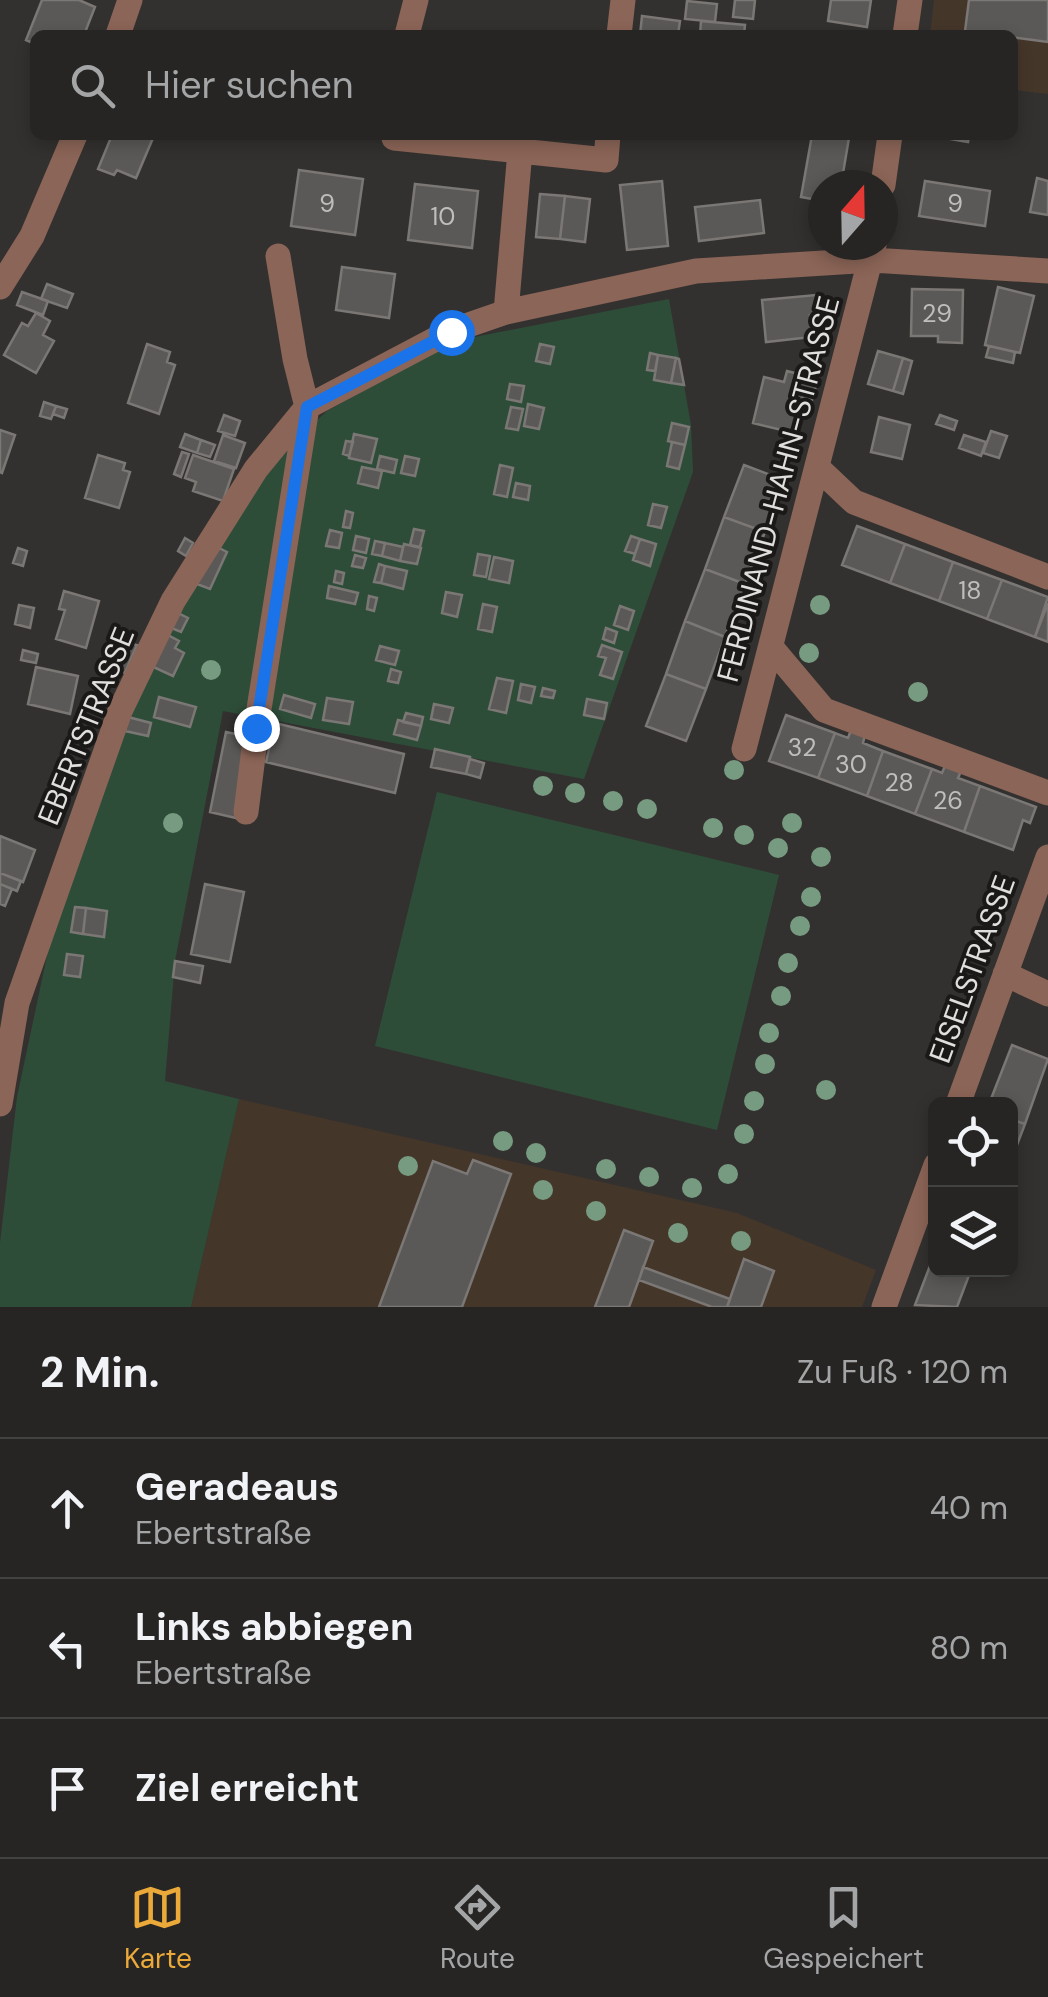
<!DOCTYPE html>
<html lang="de">
<head>
<meta charset="utf-8">
<style>
  :root { --surface:#262523; --page:#323130; --text:#f1f3f6; --muted:#a4a5a6; --line:#424241; --accent:#eba93a }
  body { margin:0; font-family:"DM Sans",sans-serif; background:var(--page); color:var(--text) }
  .controls { position:absolute; right:30px; bottom:30px; display:grid; overflow:hidden; border-radius:15px; box-shadow:0 5px 15px #0003 }
  .controls button { width:90px; height:90px; display:grid; place-items:center; padding:0; border:0; border-bottom:2px solid var(--line); background:var(--surface); color:var(--text); font:50px sans-serif }
  .compass { position:absolute; left:808px; top:170px; width:90px; height:90px; border-radius:50%; background:var(--surface); box-shadow:0 5px 15px #0003; rotate:20deg }
  .stop { position:absolute; width:30px; height:30px; margin:-22px; border:8px solid #1a73e8; border-radius:50%; background:#fff }
  .stop.end { background:#1a73e8; border-color:#fff; box-shadow:0 2px 10px #0008 }
  .list { margin:0; padding:0; list-style:none }
  h2 { display:flex; justify-content:space-between; align-items:center; height:130px; margin:0; padding:0 40px; font-size:42px }
  h2 small { font-size:32px; font-weight:400; color:var(--muted) }
  .list li { display:grid; grid-template-columns:65px 1fr auto; gap:30px; align-items:center; box-sizing:border-box; height:140px; padding:0 40px; border-top:2px solid var(--line) }
  .list b { display:block; font-size:38px; white-space:nowrap }
  .list p { margin:0; font-size:32px; white-space:nowrap; color:var(--muted) }
  .list em { font-size:32px; font-style:normal; color:var(--muted) }
  .icon { flex:none; width:55px; height:55px; fill:none; stroke:currentColor; stroke-width:2; stroke-linecap:round; stroke-linejoin:round }
  .map { position:relative; flex:none; width:1048px; height:1307px; overflow:hidden }
  .search { position:absolute; background:var(--surface); box-shadow:0 5px 15px #0003; left:30px; right:30px; top:30px; height:110px; display:flex; align-items:center; gap:25px; box-sizing:border-box; padding:0 35px; border-radius:15px; color:var(--muted); font-size:38px }
  .sheet { height:550px; background:var(--surface) }
  nav { display:flex; justify-content:space-around; align-items:center; box-sizing:border-box; height:140px; border-top:2px solid var(--line); background:var(--surface); font-size:28px; color:var(--muted) }
  nav a { display:grid; justify-items:center; gap:5px }
  nav .on { color:var(--accent) }
  .map>svg:first-child { display:block }
  .education { fill:#45362a }
  .green { fill:#2e4d39 }
  .building { fill:#5b5957; stroke:#7a7775; stroke-width:2.5 }
  .lines { fill:none; stroke-linecap:round; stroke-linejoin:round }
  .minor { stroke:#8b6557; stroke-width:25 }
  .tree { fill:#779b81 }
  .route { stroke:#1a73e8; stroke-width:12 }
  .labels { text-anchor:middle; dominant-baseline:central; stroke-width:8; stroke-linejoin:round; paint-order:stroke }
  .number-label { font-size:25px; fill:#c0bebc }
  .street-label { font-size:30px; fill:#e1dfde; stroke:#1a1918 }
</style>
</head>
<body>
<div class="map">
<svg width="1048" height="1307" viewBox="0 0 1048 1307">
  <rect width="100%" height="100%" fill="#33312f"/>
  <path class="education" d="M934 0H1048V94L1013 90V35H930Z
    M239 1099 737 1213 876 1270 862 1307H191Z"/>
  <path class="green" d="M669 299 691 425 693 472 584 779 223 711 175 961 165 1081 239 1099 191 1307H0V1243L17 1097 50 942 127 715 180 603 274 460 327 411 454 341Z
    M437 792 779 875 717 1130 375 1046Z"/>
  <path class="building" d="M42 0H79L95 7 84 35H35V44L26 40Z
    M735 0H755L753 19 733 17Z
    M831 0H871L867 27 828 21Z
    M969 0H1048V42L965 31Z
    M687 1 717 4 715 22 685 19Z
    M642 16 680 21 678 35H640Z
    M701 21 745 25 744 35H700Z
    M112 135 153 138 136 178 117 170 114 175 98 169Z
    M812 135 849 138 841 185H823V201L801 197Z
    M928 135H969L968 142Z
    M299 170 363 179 355 235 291 226Z
    M1037 178 1048 181V215L1030 212Z
    M662 181 668 246 627 250 620 185Z
    M925 181 990 191 985 226 919 216Z
    M415 184 478 191 472 248 408 240Z
    M540 194 565 196 560 239 536 237Z
    M565 196 590 199 585 242 560 239Z
    M760 200 764 233 699 241 695 207Z
    M342 267 395 274 389 318 336 310Z
    M47 284 73 294 67 308 41 299Z
    M998 287 1034 296 1020 353 985 345Z
    M912 289 963 290 962 343 938 342V336H911Z
    M22 292 48 301 43 315 17 305Z
    M816 295 818 314 810 315 812 337 766 342 762 300Z
    M36 313 50 321 43 335 54 341 36 373 4 355 22 323 28 326Z
    M147 344 170 352 167 362 175 365 159 414 128 403Z
    M540 344 554 347 550 364 536 361Z
    M989 346 1015 352 1013 363 986 357Z
    M878 351 903 358 893 391 868 384Z
    M650 353 658 355 655 371 647 370Z
    M658 355 676 358 671 383 654 380Z
    M676 358 679 359 684 385 671 383Z
    M903 358 912 361 903 394 893 391Z
    M787 371 818 379 812 400 803 397 794 433 753 423 764 377 784 382Z
    M510 384 524 386 521 402 507 399Z
    M44 402 56 406 51 419 40 416Z
    M528 404 544 408 539 429 524 426Z
    M56 406 67 409 64 418 53 414Z
    M511 407 523 409 518 430 506 428Z
    M224 415 240 421 235 436 218 431Z
    M940 415 957 421 954 430 936 424Z
    M879 417 910 425 902 459 871 452Z
    M672 423 689 427 685 445 668 441Z
    M0 430 15 435 2 473 0 472Z
    M991 431 1007 436 999 458 983 453Z
    M185 434 201 440 197 453 180 447Z
    M354 434 377 439 371 463 349 458Z
    M223 435 245 443 236 468 214 461Z
    M964 435 986 442 981 456 959 448Z
    M201 440 215 445 210 457 197 453Z
    M346 441 353 442 349 456 343 454Z
    M672 442 685 445 679 469 667 466Z
    M182 452 189 454 181 477 174 474Z
    M98 455 125 463 123 470 130 472 119 508 85 498Z
    M193 455 234 469 223 501 193 491 196 482 185 478Z
    M380 456 397 460 394 473 377 469Z
    M405 456 419 459 415 476 401 473Z
    M500 465 513 468 507 497 494 494Z
    M744 465 784 480 765 532 724 517Z
    M362 467 382 471 378 488 358 483Z
    M516 483 530 486 528 500 513 497Z
    M653 504 667 507 661 528 648 525Z
    M346 511 353 513 350 528 343 527Z
    M724 517 765 532 745 584 705 569Z
    M857 526 905 544 890 583 842 565Z
    M414 529 424 531 420 547 410 545Z
    M330 530 342 533 339 548 326 546Z
    M356 536 369 539 366 553 353 550Z
    M631 536 640 539 635 554 625 551Z
    M185 538 193 543 186 556 178 551Z
    M640 539 656 544 650 566 633 560Z
    M375 541 385 543 382 556 372 554Z
    M385 543 403 547 400 561 382 556Z
    M404 544 421 548 417 564 400 561Z
    M905 544 953 562 939 601 890 583Z
    M215 546 227 552 210 589 197 584Z
    M18 548 27 551 23 566 13 563Z
    M478 554 490 556 486 577 474 575Z
    M355 555 366 558 363 568 352 566Z
    M494 557 513 561 509 583 489 579Z
    M953 562 1002 580 987 619 939 601Z
    M379 564 385 566 381 583 374 582Z
    M385 566 407 571 403 589 381 583Z
    M705 569 745 584 725 637 685 621Z
    M336 571 344 573 342 584 334 582Z
    M1002 580 1048 597 1035 637 987 619Z
    M329 586 358 593 355 604 327 598Z
    M64 591 99 601 86 648 56 639 65 610 59 609Z
    M446 592 462 595 457 617 442 613Z
    M369 596 377 598 374 611 367 609Z
    M1048 603V642L1035 637Z
    M483 604 497 607 492 632 478 629Z
    M19 605 34 608 30 628 15 624Z
    M620 606 634 611 628 630 614 625Z
    M176 612 188 618 181 632 169 627Z
    M685 621 725 637 706 689 666 674Z
    M606 628 617 632 614 643 603 639Z
    M166 634 179 641 175 648 184 653 173 676 151 666Z
    M112 639 137 645 125 673 101 666Z
    M602 645 622 652 613 679 600 675 606 658 598 656Z
    M380 646 399 651 395 665 376 660Z
    M23 650 38 654 36 663 21 660Z
    M36 667 78 676 70 714 28 704Z
    M391 669 401 672 398 683 388 681Z
    M666 674 706 689 686 741 646 726Z
    M497 678 513 681 506 713 489 709Z
    M521 684 535 687 531 703 518 700Z
    M543 688 555 691 553 698 541 696Z
    M284 695 315 704 311 718 280 709Z
    M159 697 196 707 190 727 154 717Z
    M327 698 353 702 349 724 323 720Z
    M587 699 607 703 604 719 584 715Z
    M434 704 453 708 449 723 431 719Z
    M406 713 423 717 421 726 403 722Z
    M786 715 835 733 818 778 769 761Z
    M128 717 151 723 148 736 125 731Z
    M398 720 421 726 417 740 394 734Z
    M275 723 404 754 395 793 266 762Z
    M851 730 865 735 863 743 883 751 867 796 818 778 835 733 848 738Z
    M226 732 250 737 240 819 210 812Z
    M435 749 470 757 466 774 431 767Z
    M883 751 932 769 915 814 867 796Z
    M470 759 484 763 480 778 466 774Z
    M945 766 961 771 958 778 980 786 964 832 915 814 932 769 942 773Z
    M980 786 1036 807 1030 823 1023 820 1013 850 964 832Z
    M0 836 35 850 23 882 0 873Z
    M0 873 21 881 17 891 0 884Z
    M0 884 12 889 5 906 0 904Z
    M205 884 244 892 230 962 191 954Z
    M75 907 86 908 83 934 71 932Z
    M86 908 107 911 104 937 83 934Z
    M67 954 83 956 80 977 64 975Z
    M175 961 203 966 200 983 173 977Z
    M1012 1045 1048 1059 1025 1124 1010 1119V1104H989Z
    M1010 1119 1025 1124 1010 1163Z
    M473 1160 511 1174 462 1307H379L433 1161 467 1174Z
    M624 1230 653 1241 629 1307H595Z
    M936 1250V1270H971L957 1307 915 1305Z
    M744 1259 774 1271 761 1307H727Z
    M643 1267 730 1299 727 1307H712L639 1280Z"/>
  <g class="lines">
    <path class="minor" d="M118 35 130 0
      M407 35 416 0
      M619 35 623 0
      M905 35 910 0
      M394 135V138L520 151
      M883 185 890 135
      M0 287 32 236 75 135
      M506 312 520 151 606 160 608 135
      M818 468 854 502 1048 577
      M771 647 824 710 1048 793
      M744 749 874 245
      M246 812 259 709 307 407 295 359 278 256
      M1005 974 1048 994
      M0 1104 17 1003 120 711 173 601 256 469 307 407 451 331 506 312 696 271 872 260 1048 271
      M958 1104 1048 857
      M884 1307 936 1165"/>
  </g>
  <g class="tree">
    <circle cx="820" cy="605" r="10"/>
    <circle cx="809" cy="653" r="10"/>
    <circle cx="211" cy="670" r="10"/>
    <circle cx="918" cy="692" r="10"/>
    <circle cx="734" cy="770" r="10"/>
    <circle cx="543" cy="786" r="10"/>
    <circle cx="575" cy="793" r="10"/>
    <circle cx="613" cy="801" r="10"/>
    <circle cx="647" cy="809" r="10"/>
    <circle cx="173" cy="823" r="10"/>
    <circle cx="792" cy="823" r="10"/>
    <circle cx="713" cy="828" r="10"/>
    <circle cx="744" cy="835" r="10"/>
    <circle cx="778" cy="848" r="10"/>
    <circle cx="821" cy="857" r="10"/>
    <circle cx="811" cy="897" r="10"/>
    <circle cx="800" cy="926" r="10"/>
    <circle cx="788" cy="963" r="10"/>
    <circle cx="781" cy="996" r="10"/>
    <circle cx="954" cy="1023" r="10"/>
    <circle cx="769" cy="1033" r="10"/>
    <circle cx="765" cy="1064" r="10"/>
    <circle cx="826" cy="1090" r="10"/>
    <circle cx="754" cy="1101" r="10"/>
    <circle cx="744" cy="1134" r="10"/>
    <circle cx="503" cy="1141" r="10"/>
    <circle cx="536" cy="1153" r="10"/>
    <circle cx="408" cy="1166" r="10"/>
    <circle cx="606" cy="1169" r="10"/>
    <circle cx="728" cy="1174" r="10"/>
    <circle cx="649" cy="1177" r="10"/>
    <circle cx="692" cy="1188" r="10"/>
    <circle cx="543" cy="1190" r="10"/>
    <circle cx="596" cy="1211" r="10"/>
    <circle cx="678" cy="1233" r="10"/>
    <circle cx="741" cy="1241" r="10"/>
  </g>
  <g class="lines">
    <path class="route" d="M256 728 307 407 451 332"/>
  </g>
  <g class="labels">
    <g class="number-label">
      <text x="327" y="203">9</text>
      <text x="955" y="203">9</text>
      <text x="443" y="216">10</text>
      <text x="937" y="313">29</text>
      <text x="970" y="590">18</text>
      <text x="802" y="747">32</text>
      <text x="851" y="764">30</text>
      <text x="899" y="782">28</text>
      <text x="948" y="800">26</text>
    </g>
    <g class="street-label">
      <text transform="translate(778 489) rotate(-75)">FERDINAND-HAHN-STRASSE</text>
      <text transform="translate(86 726) rotate(-68)">EBERTSTRASSE</text>
      <text transform="translate(972 969) rotate(-70)">EISELSTRASSE</text>
    </g>
  </g>
</svg>
<div class="controls">
<button><svg class="icon" aria-label="locate" viewBox="0 0 24 24"><circle cx="12" cy="12" r="6"/><path d="M12 2v4M12 18v4M2 12h4M18 12h4"/></svg></button>
<button><svg class="icon" aria-label="layers" viewBox="0 0 24 24"><path d="M12 4l9 5-9 5-9-5zM3 14l9 5 9-5"/></svg></button>
</div>
<svg class="compass" viewBox="-18 -18 36 36"><path d="M0-13l5 13h-10z" fill="#e53935"/><path d="M0 13l5-13h-10z" fill="#a4a5a6"/></svg>
<div class="stop" style="left:451px;top:332px"></div>
<div class="stop end" style="left:256px;top:728px"></div>
<div class="search"><svg class="icon" aria-label="search" viewBox="0 0 24 24"><circle cx="10" cy="10" r="6"/><path d="M15 15l6 6"/></svg>Hier suchen</div>
</div>
<section class="sheet">
<h2>2 Min.<small>Zu Fuß · 120 m</small></h2>
<ul class="list">
<li><svg class="icon" aria-label="ahead" viewBox="0 0 24 24"><path d="M12 20V5M6 11l6-6 6 6"/></svg><div><b>Geradeaus</b><p>Ebertstraße</p></div><em>40 m</em></li>
<li><svg class="icon" aria-label="left" viewBox="0 0 24 24"><path d="M17 20v-9H6M10 6l-5 5 5 5"/></svg><div><b>Links abbiegen</b><p>Ebertstraße</p></div><em>80 m</em></li>
<li><svg class="icon" aria-label="arrive" viewBox="0 0 24 24"><path d="M6 21V4h12l-3 4 3 4H6"/></svg><div><b>Ziel erreicht</b></div></li>
</ul>
</section>
<nav>
<a class="on"><svg class="icon" aria-label="map" viewBox="0 0 24 24"><path d="M3 6l6-2 6 2 6-2v14l-6 2-6-2-6 2zM9 4v14M15 6v14"/></svg>Karte</a>
<a><svg class="icon" aria-label="directions" viewBox="0 0 24 24"><path d="M12 3l9 9-9 9-9-9zM9 14v-3h6M13 9l2 2-2 2"/></svg>Route</a>
<a><svg class="icon" aria-label="saved" viewBox="0 0 24 24"><path d="M7 4h10v16l-5-4-5 4z"/></svg>Gespeichert</a>
</nav>
</body>
</html>
